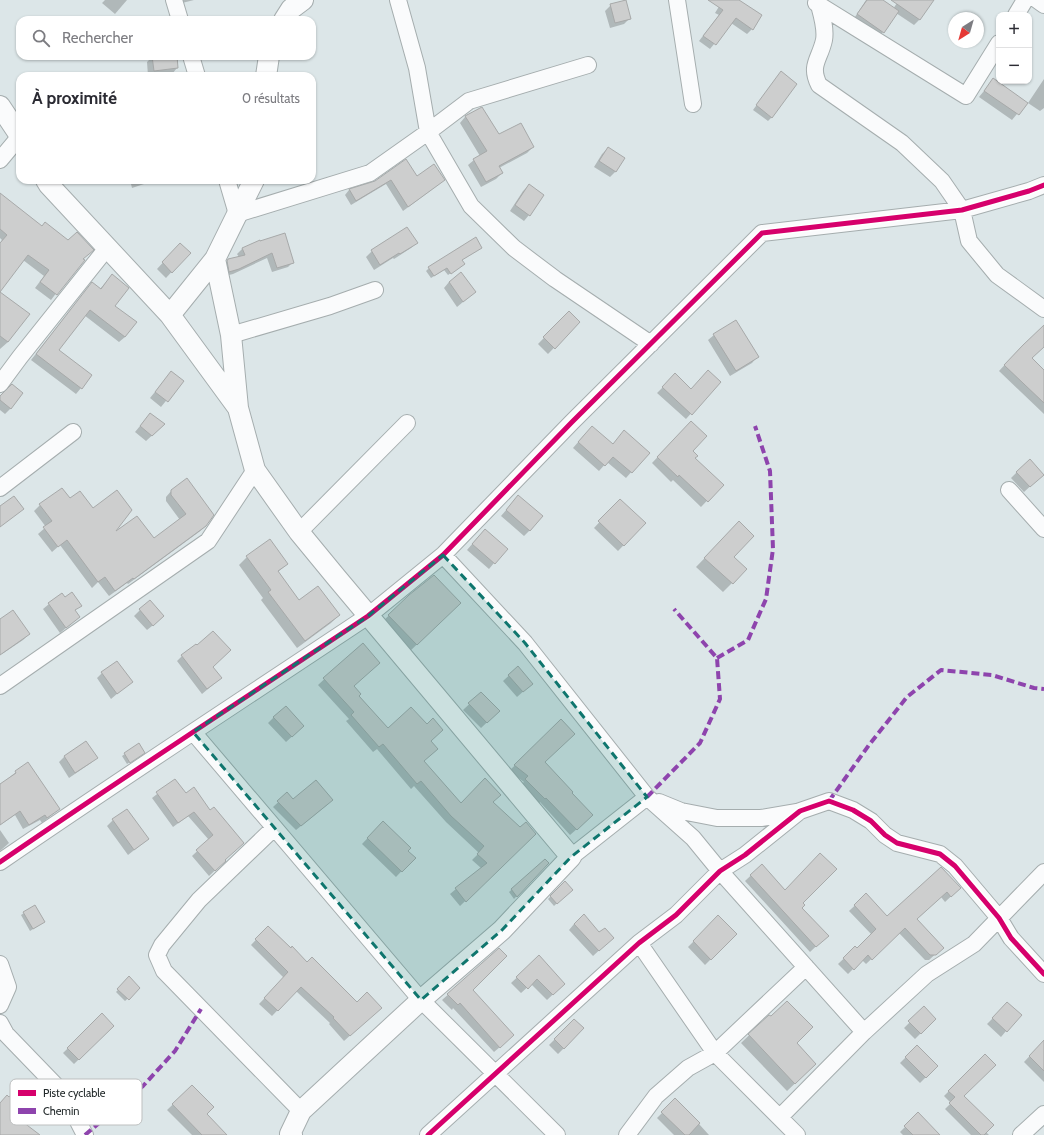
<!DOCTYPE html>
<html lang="fr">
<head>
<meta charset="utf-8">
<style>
  :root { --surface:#fff; --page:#f7f7f7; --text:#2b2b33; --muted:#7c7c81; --line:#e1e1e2 }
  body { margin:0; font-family:Cabin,sans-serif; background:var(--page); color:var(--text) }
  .controls { position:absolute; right:12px; top:12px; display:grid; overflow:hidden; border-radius:8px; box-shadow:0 1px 3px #0004 }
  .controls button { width:36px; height:36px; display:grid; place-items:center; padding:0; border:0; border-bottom:1px solid var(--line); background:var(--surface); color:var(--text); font:20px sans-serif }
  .compass { position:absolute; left:948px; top:12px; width:36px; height:36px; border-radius:50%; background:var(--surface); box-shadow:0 1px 3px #0004; rotate:217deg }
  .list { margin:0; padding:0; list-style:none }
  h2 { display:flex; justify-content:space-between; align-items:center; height:52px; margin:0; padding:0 16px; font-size:17px }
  h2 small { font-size:13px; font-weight:400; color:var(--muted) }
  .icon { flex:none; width:22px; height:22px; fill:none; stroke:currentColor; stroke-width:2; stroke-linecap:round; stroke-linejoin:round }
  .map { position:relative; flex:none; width:1044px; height:1135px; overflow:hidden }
  .search { position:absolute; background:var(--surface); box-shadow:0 1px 3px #0004; left:16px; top:16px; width:300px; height:44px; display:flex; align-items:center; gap:10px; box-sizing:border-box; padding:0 14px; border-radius:12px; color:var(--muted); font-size:15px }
  .panel { position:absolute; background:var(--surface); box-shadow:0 1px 3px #0004; left:16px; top:72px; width:300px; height:112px; border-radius:12px }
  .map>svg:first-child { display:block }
  .shadow { fill:#0003 }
  .building { fill:#cdcece; stroke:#a7a9a9 }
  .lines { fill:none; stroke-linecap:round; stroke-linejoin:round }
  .minor-casing { stroke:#a5adae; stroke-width:18 }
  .tertiary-casing { stroke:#a5adae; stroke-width:22 }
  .minor { stroke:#fafbfc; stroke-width:16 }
  .tertiary { stroke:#fafbfc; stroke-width:20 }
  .quiet { stroke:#8e44ad; stroke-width:4; stroke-dasharray:8 4; stroke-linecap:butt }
  .cycleway-casing { stroke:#fff; stroke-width:8 }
  .cycleway { stroke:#d6006c; stroke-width:5 }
  .marked { fill:#0f766e; fill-opacity:0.2; stroke:#0f766e; stroke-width:3; stroke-dasharray:8 5; stroke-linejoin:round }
  .key { fill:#fff; stroke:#bdbfbf; stroke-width:1 }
  .key-label { font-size:11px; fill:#22292a }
</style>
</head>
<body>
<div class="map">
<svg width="1044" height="1135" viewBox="0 0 1044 1135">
  <rect width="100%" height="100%" fill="#dce6e8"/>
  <path class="shadow" d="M105 0H127L115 14 102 3Z
    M181 0H194L182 3Z
    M723 0H737L752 29 747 34 731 23 710 49 699 41 719 15 715 13Z
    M866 0H881L893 9 899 0H930L920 19 914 25 896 13 883 32 878 38 853 20Z
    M611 5 630 18 624 24 610 28 605 11Z
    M159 56H176L177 68 172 74 148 76 147 62 152 57Z
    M777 77 772 117 768 121 753 110Z
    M1044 79V108L1040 111 1028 103Z
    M993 80 1026 103 1012 120 979 97Z
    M481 108 498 136 533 147 527 153 499 168 502 173 496 179 481 187 468 165 474 160 480 156 460 123 465 117Z
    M608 148 616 171 610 177 594 167 602 154Z
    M405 161 417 177 439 184 403 211 386 184 351 205 345 195 349 190 376 182Z
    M130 180H156L132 188Z
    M529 185V215L524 221 510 211 523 191Z
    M0 202 82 259 51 300 35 288 44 276 23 260 0 290V243L2 240 0 238Z
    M259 241 293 262 288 267 272 272 267 258 233 274 225 276 223 265 229 260 239 257 237 254 242 249Z
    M416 243 411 248 394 259 393 258 374 270 366 257 372 251Z
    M180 244 189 253 166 278 157 269Z
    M481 248 462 260 461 266 448 275 444 270 431 278 426 271 429 268Z
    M112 275 114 306 125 337 119 342 84 315 57 351 91 376 76 394 31 360 87 289 92 283 100 289Z
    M449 282 475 292 457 307 444 288Z
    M0 293 8 342 0 349Z
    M569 312 579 322 548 354 538 344Z
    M1044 327V346L1031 358 1044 371V414L999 371 1023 345Z
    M714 335 757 357 752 363 730 376 708 340Z
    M171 372 182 381 161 407 150 398Z
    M670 380 691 390 719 382 686 419 657 393Z
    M0 398 11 408 5 414 0 410Z
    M145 420 158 430 146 441 135 432Z
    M685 428 693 459 722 485 701 507 673 480 671 482 652 463Z
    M624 432 648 453 626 478 607 462 599 471 573 448 586 433 612 445Z
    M1017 472 1037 480 1024 492 1011 478Z
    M62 489 69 500 112 534 153 540 180 520 166 501V497L172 490 206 526 199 532 128 584 127 583 109 596 98 582 92 588 60 545 52 552 38 534 46 527 34 511 40 505Z
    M620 500 645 523 618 551 594 528Z
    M513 502 530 530 524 536 501 516Z
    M731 531 733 557 746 569 723 592 696 567Z
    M479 536 494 563 489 569 467 550Z
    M247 557 287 564 278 572 299 601 339 615 331 623 297 648 261 600 263 598 239 565Z
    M61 594 65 599 80 605 74 611 79 617 60 633 43 609Z
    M409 596 460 603 408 653 380 624Z
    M140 610 157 622 147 630 134 616Z
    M0 620 29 634 23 640 2 654 0 651Z
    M362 644 353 686 358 696 388 730 429 741 423 761 461 804 492 802 520 828 535 834 460 906 450 894 481 868 472 860 479 853 446 822 414 786 411 789 377 749 373 752 346 721 349 719 318 685Z
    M182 656 221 678 202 694 177 661Z
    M517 668 526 689 517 697 503 681Z
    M102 673 131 682 111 699 97 678Z
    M481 693 499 711 481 728 463 710Z
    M274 717 297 732 286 742 268 723Z
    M561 721 544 763 571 793 586 821 570 835 540 802 539 804 520 785 524 782 509 771Z
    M86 742 97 757 91 763 69 778 59 762 64 757Z
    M138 745 141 755 127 764 122 756Z
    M16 772 59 809 42 823 40 820 23 829 15 815 0 825V785Z
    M175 780 186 795 194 789 225 861 209 876 192 856 209 840 188 816 173 827 152 798Z
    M287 794 293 800 327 805 296 830 273 807Z
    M113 820 148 839 128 855 107 826Z
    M383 822 406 851 414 858 396 877 362 844Z
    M0 830 9 843 0 851Z
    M545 860 548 863 514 899 509 892Z
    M762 865 785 891 802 903 801 908 827 936 810 952 745 881Z
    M941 868 960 888 945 902 941 897 916 920 942 948 929 960H925L899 933 866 964 862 960 848 974 838 964 855 948 857 949 872 935 849 911 866 895 887 917Z
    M565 882 571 890 554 906 548 899Z
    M24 913 41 924 30 931 21 915Z
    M718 917 736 934 705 965 688 947Z
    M574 924 599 933 607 943 593 956 569 930Z
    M268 927 307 963 357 1003 375 1013 344 1041 329 1024 330 1023 296 991 272 1016 259 1004 284 978 251 945Z
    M499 949 471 990 507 1041 494 1052 453 1008 452 1010 442 1000Z
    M539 957 564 984 547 1000 531 984 521 993 511 983Z
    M129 978 139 988 125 1001 116 992Z
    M924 1008 935 1019 915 1039 904 1028Z
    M1002 1009 1006 1031 1001 1037 987 1024Z
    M102 1015 113 1026 74 1064 63 1053Z
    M769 1016 795 1043 807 1072 787 1091 741 1043Z
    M574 1020 564 1048 558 1054 549 1045Z
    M1041 1044 1044 1047V1082L1024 1062Z
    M917 1046 937 1066 920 1083 900 1063Z
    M985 1055 963 1096 986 1132 989 1135H971L945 1109 951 1103 944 1096Z
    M192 1086 205 1114 226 1135H192L167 1110Z
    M675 1100 699 1124 709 1135H674L657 1118Z
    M918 1114 939 1135H903L900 1132Z"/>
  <path class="building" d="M626 0 631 19 615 23 610 4Z
    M708 0H739L762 15 753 30 736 18 716 45 703 36 723 10Z
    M867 0H883L899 11 884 33 857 14Z
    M891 0H934L920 20Z
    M152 56H177L178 68 154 71Z
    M781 71 797 84 772 118 756 105Z
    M993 78 1028 103 1019 115 984 91Z
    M482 107 499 134 521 123 534 147 499 166 503 173 486 182 473 159 487 151 465 116Z
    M608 147 625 158 616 172 599 161Z
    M406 159 417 176 434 164 445 180 408 207 391 180 356 201 349 189 375 181Z
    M529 184 544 195 530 216 515 205Z
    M0 193 42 226 45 222 68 240 77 232 94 250 83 259 85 260 57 295 40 282 49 270 28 255 0 292V243L7 235 0 229Z
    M407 227 418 243 400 254 399 253 380 265 371 250Z
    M285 233 294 263 277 268 272 253 239 269 229 272 227 261 228 259 245 255 242 248 260 240V241Z
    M476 237 482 248 462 260 465 264 451 274 447 268 434 276 428 267Z
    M180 243 191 253 172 273 162 262Z
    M461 272 476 292 463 302 449 282Z
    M112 274 129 288 115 306 137 322 125 337 90 310 59 350 92 375 82 389 36 354 92 282 101 289Z
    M0 292 30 314 8 342 0 336Z
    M569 311 580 322 555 349 543 337Z
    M736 320 759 357 736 371 713 334Z
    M1044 325V347L1032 358 1044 370V403L1004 365 1023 345Z
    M708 370 721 382 692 415 662 387 675 373 691 389Z
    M171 371 184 381 168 402 155 392Z
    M12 384 23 393 11 409 0 400V396Z
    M150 413 165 424 152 436 140 426Z
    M691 421 707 436 693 451 698 456 695 458 724 485 708 502 679 475 678 477 657 457Z
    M592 426 613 444 624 430 650 453 632 473 613 457 605 466 578 442Z
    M1030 459 1044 475 1030 487 1016 472Z
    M187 478 214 515 206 526 134 579 133 578 115 591 105 577 98 582 67 540 58 547 43 527 52 521 39 504 62 488 70 498 80 491 93 508 117 490 132 510 116 531 137 516 154 538 186 514 171 495V490Z
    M518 495 543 516 530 531 506 510Z
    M14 496 24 509 0 527V506Z
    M620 499 646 523 624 546 598 521Z
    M739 521 754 536 734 557 747 569 733 584 704 558Z
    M485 529 508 549 495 564 472 544Z
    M270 539 288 564 278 571 299 600 318 586 340 615 305 641 268 592 271 590 246 556Z
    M434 575 461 603 417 645 388 615 409 595Z
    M72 592 82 606 75 610 80 617 66 628 48 603 62 593 65 597Z
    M150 600 164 616 153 626 139 609Z
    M13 610 30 634 0 655V619Z
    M213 631 231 650 213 667 222 678 207 689 181 655 196 644 197 645Z
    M363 643 380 663 354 686 361 694 359 696 388 728 411 707 427 724 433 718 443 730 431 741 438 749 424 761 461 803 485 778 501 795 493 802 520 827 526 822 536 834 466 902 455 888 487 863 477 854 484 846 451 816 421 781 417 784 383 744 379 747 351 715 354 712 323 678Z
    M117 661 133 682 117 694 101 672Z
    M518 666 533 684 523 692 508 675Z
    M481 692 500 711 487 723 468 703Z
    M286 706 304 726 292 737 273 717Z
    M561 719 575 734 545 762 573 792 572 793 593 815 577 830 546 798 545 799 525 779 528 776 514 765Z
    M86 741 98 758 75 773 64 756Z
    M139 743 145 753 130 763 124 753Z
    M28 762 60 809 47 818 45 815 29 825 20 811 0 825V784L16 773 15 771Z
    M175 779 186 793 194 787 210 810 214 807 244 843 225 860 226 861 215 871 196 850 213 835 194 812 178 823 156 792Z
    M316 780 333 800 301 826 277 801 287 792 293 799Z
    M127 809 149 839 134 850 112 819Z
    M383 821 411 848 408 851 416 858 402 872 367 838Z
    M820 853 837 869 803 903 805 905 802 908 829 936 816 947 750 875 762 864 785 890Z
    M545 859 549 863 517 897 511 889Z
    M941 867 961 888 951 897 947 892 917 919 944 948 936 955H930L905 928 872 960 868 955 854 970 843 958 855 946 857 948 876 929 854 905 866 893 887 916Z
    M565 881 573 890 557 904 550 896Z
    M35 905 45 922 33 929 23 912Z
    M584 914 599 932 605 928 614 938 599 951 574 924Z
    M718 915 737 934 711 960 693 941Z
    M268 926 291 948 292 946 307 962 312 957 357 1002 367 992 382 1008 350 1036 333 1018 334 1017 301 987 278 1011 264 998 288 972 255 939Z
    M499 948 507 956 473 990 514 1035 500 1048 460 1003 458 1005 447 994Z
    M539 955 565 984 553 995 537 979 528 989 516 977Z
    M129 976 140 988 129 1000 117 989Z
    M787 1001 813 1027 797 1043 816 1064 795 1084 748 1034 769 1015 771 1016Z
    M1007 1002 1022 1015 1007 1032 992 1018Z
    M924 1006 936 1019 921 1034 908 1021Z
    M102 1013 114 1026 79 1060 67 1048Z
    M574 1019 584 1028 564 1049 554 1039Z
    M1044 1040V1071L1029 1056Z
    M917 1045 938 1066 926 1078 905 1057Z
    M985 1054 996 1065 964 1096 994 1125 984 1135H981L949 1103 955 1097 948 1091Z
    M24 1081 40 1097 19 1119 40 1135H0V1103L7 1095 9 1097Z
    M192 1085 214 1107 207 1114 227 1135H202L172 1104Z
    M675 1098 700 1123 689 1135H685L661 1112Z
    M918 1112 940 1135H913L904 1126Z"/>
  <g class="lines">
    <defs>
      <path id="minor" d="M174 0 180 20
        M398 0 417 68 428 132 471 206 514 248 555 279 651 344
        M677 0 693 104
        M1037 0 1044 5
        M816 3 966 96 999 43
        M819 5C822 16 826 29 824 40 820 59 809 65 819 85L902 143 942 181 962 210 969 241 997 275 1044 309
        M1016 15 1025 0
        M191 56 197 76
        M0 160 20 136
        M227 180 237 214 370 173 428 132 469 101 588 65
        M231 335 330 306 375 290
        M0 384 20 357 107 248
        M0 488 73 432
        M1009 490 1044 529
        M299 532 407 423
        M443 555 525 643 647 797 693 838 720 871 864 1032
        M0 686 208 541 255 470
        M193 732 421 1000 557 1135
        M659 802 681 811 717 818H761L797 812
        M274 828 199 900 162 945 157 955 164 971 301 1111
        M571 857 647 797
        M0 862C122 778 245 698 368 616L443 555 572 422 762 233 962 210 1029 191 1044 185
        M639 943 715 1053 797 1135
        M0 964 8 987 0 1005
        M0 1023 6 1034 64 1094 85 1135
        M780 1117 864 1032 927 974 974 944 1044 872
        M428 1135 639 943 676 915 720 871 745 855 800 811 829 801 853 810 871 821 885 835 897 843 940 854 955 866 999 918 1011 938 1044 974
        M627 1135 656 1096 688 1068 715 1053 806 967
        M1021 1135 1044 1114"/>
      <path id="tertiary" d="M284 20 291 9 303 0
        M266 76 269 56
        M0 106 20 136
        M46 180 49 185 170 315 238 408
        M215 259 231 335 238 408 255 470 299 532 336 577 571 857 502 930 421 1000 301 1111 290 1134 292 1135
        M170 315 215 259 254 180"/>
    </defs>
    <use href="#minor" class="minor-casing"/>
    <use href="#tertiary" class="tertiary-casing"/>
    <use href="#minor" class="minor"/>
    <use href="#tertiary" class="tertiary"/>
    <path class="quiet" d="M717 658 748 640 766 599 773 549 770 471 755 426
      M647 797 700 743 720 699 717 658 674 609
      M829 801 869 745 907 697 941 670 992 675 1034 688 1044 689
      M85 1135 143 1086 175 1051 201 1009"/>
    <defs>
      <path id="cycleway" d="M0 862C122 778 245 698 368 616L443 555 572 422 762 233 962 210 1029 191 1044 185
        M428 1135 639 943 676 915 720 871 745 855 800 811 829 801 853 810 871 821 885 835 897 843 940 854 955 866 999 918 1011 938 1044 974"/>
    </defs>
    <use href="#cycleway" class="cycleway-casing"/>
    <use href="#cycleway" class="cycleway"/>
  </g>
  <path class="marked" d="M443 555 525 643 647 797 571 857 502 930 421 1000 193 732 368 616Z"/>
  <rect x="10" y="1079" width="132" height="46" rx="6" class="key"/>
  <rect x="18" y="1090" width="18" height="6" fill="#d6006c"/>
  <rect x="18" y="1108" width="18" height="6" fill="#8e44ad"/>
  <g class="key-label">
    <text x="43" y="1097">Piste cyclable</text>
    <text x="43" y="1115">Chemin</text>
  </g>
</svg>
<div class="controls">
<button>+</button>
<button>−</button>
</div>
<svg class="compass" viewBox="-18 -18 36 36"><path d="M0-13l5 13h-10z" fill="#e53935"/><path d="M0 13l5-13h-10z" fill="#7c7c81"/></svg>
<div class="search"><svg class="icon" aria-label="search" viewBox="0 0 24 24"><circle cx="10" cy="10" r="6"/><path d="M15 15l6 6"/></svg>Rechercher</div>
<section class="panel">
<h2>À proximité<small>0 résultats</small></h2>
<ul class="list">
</ul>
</section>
</div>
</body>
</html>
